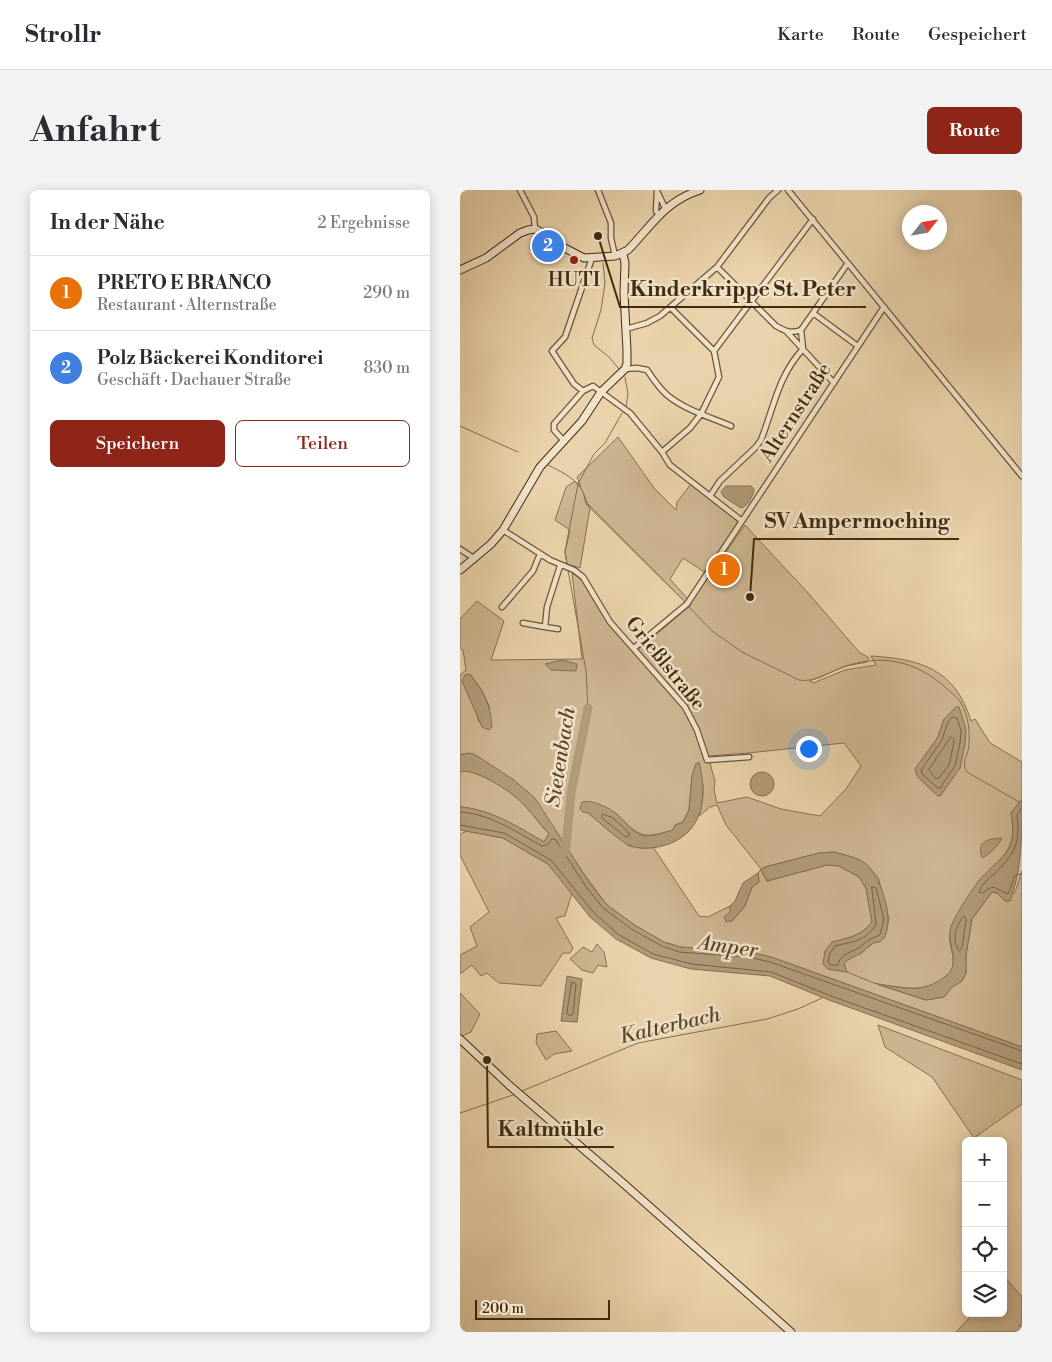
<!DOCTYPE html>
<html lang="de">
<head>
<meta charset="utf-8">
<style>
  :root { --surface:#fff; --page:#f2f2f3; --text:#2b2b33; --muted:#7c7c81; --line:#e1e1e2; --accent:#8f2418 }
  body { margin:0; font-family:"Libre Bodoni",serif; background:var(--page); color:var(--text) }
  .controls { position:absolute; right:15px; bottom:15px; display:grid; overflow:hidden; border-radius:8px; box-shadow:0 2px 12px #0003 }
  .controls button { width:45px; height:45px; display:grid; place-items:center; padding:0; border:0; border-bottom:1px solid var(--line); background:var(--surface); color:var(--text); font:25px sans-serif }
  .compass { position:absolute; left:442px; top:15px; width:45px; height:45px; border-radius:50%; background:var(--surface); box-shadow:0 2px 12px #0003; rotate:59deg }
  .scale { position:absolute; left:15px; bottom:12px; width:135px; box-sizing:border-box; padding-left:5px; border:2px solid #402b0f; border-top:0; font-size:14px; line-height:18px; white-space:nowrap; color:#402b0f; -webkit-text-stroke:4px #f1e2c9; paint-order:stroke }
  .you { position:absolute; left:348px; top:558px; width:18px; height:18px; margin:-12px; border:4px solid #fff; border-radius:50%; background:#1a73e8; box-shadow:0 0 0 8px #1a73e833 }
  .badge { display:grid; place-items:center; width:32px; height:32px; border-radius:50%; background:var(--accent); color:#fff; font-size:16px; font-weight:700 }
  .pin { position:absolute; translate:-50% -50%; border:2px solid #fff; box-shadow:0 1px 5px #0006 }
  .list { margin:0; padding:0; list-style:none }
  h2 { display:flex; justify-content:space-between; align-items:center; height:65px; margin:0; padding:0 20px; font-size:21px }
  h2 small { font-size:16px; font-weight:400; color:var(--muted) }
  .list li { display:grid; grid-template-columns:32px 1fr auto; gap:15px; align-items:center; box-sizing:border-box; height:75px; padding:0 20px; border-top:1px solid var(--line) }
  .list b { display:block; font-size:19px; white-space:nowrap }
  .list p { margin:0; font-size:16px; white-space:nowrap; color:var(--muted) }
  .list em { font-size:16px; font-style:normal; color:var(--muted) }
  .actions { display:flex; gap:10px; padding:15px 20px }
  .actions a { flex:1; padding:11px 0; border:1px solid var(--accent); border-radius:8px; text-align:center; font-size:18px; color:var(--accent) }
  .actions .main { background:var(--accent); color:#fff }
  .icon { flex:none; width:28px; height:28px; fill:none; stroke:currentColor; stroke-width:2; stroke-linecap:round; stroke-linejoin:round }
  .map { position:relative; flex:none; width:562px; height:1142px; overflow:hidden; border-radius:8px }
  header { display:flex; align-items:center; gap:30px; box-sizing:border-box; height:70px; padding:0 25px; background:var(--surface); border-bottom:1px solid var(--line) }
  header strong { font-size:24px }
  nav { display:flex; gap:28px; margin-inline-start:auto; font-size:18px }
  .intro { display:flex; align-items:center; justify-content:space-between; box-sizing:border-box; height:120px; padding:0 30px }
  h1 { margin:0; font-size:35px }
  .button { padding:12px 22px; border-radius:8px; background:var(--accent); color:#fff; font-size:18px; font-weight:700 }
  main { display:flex; gap:30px; padding:0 30px }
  aside { flex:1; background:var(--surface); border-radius:8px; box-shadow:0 2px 12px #0003 }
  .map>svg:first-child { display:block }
  .green { fill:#cdb691; stroke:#867050; fill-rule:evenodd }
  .water { fill:#b09a77; stroke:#836e4d }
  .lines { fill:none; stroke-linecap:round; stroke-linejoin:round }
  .shore { stroke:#786243; stroke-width:1 }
  .stream { stroke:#836e4d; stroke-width:1 }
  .river { stroke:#b09a77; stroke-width:9 }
  .street-casing { stroke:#6a5536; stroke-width:7 }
  .secondary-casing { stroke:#402b0f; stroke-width:9 }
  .street { stroke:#f1e2c9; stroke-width:4.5 }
  .secondary { stroke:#f1e2c9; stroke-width:7 }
  .poi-dot { fill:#8f2418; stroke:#f1e2c9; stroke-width:2 }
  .labels { text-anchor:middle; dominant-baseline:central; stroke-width:5; stroke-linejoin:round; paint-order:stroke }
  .poi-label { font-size:20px; fill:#402b0f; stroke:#f1e2c9 }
  .street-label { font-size:20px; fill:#402b0f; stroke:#f1e2c9 }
  .water-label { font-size:21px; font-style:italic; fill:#5c4729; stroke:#f1e2c9 }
  .leader { fill:none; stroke:#402b0f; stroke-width:2 }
  .callout-dot { fill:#402b0f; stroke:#f1e2c9; stroke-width:2 }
  .callout-label { font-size:21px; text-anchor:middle; font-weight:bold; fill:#402b0f; stroke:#f1e2c9; stroke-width:5; stroke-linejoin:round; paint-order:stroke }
</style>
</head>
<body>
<header>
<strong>Strollr</strong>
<nav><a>Karte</a><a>Route</a><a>Gespeichert</a></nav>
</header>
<div class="intro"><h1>Anfahrt</h1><a class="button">Route</a></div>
<main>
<aside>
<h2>In der Nähe<small>2 Ergebnisse</small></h2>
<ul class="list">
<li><span class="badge" style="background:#e8710a">1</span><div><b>PRETO E BRANCO</b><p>Restaurant · Alternstraße</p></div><em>290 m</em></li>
<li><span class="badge" style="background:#3f7fe0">2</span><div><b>Polz Bäckerei Konditorei</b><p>Geschäft · Dachauer Straße</p></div><em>830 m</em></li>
</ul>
<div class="actions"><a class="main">Speichern</a><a>Teilen</a></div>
</aside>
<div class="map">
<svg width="562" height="1142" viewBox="0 0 562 1142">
  <rect width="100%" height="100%" fill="#ead3ac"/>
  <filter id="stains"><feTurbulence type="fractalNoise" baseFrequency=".004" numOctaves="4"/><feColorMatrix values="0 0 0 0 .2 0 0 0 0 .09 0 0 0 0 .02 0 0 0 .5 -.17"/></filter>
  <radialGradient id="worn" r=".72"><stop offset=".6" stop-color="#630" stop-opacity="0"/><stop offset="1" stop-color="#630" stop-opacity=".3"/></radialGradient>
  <path class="green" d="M158 247 194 298 216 320 217 312 231 294 258 313 279 331 246 383 223 368 210 389 228 409 225 412 127 313 124 305 126 314 130 318 120 378 107 374 105 362 110 340 95 330 106 297 115 291 121 297 117 287Z
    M285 335 349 404 399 462 409 468 407 472 386 476 350 491 353 493 385 480 416 475 411 466C461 469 495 479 511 531L515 529 530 553 562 572V609L551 623C556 648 551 660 533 677 528 682 523 686 519 691 509 706 501 725 491 741 485 753 501 772 488 785 463 806 446 796 419 795L466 810 484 807 492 797 502 791 506 783V765L512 729 532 702 537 703 545 711 555 702 562 681V857L311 767 288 762 220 757 204 752 176 736 147 715 54 590 3 564 0 565V485L6 480 3 460 0 458V429L17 411 44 431 31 470 122 469 112 383 123 391 151 437 174 463 231 415 230 413ZM10 484 21 499 30 518 19 532 14 516ZM484 529 505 554 500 572 481 605 478 606 457 586 456 579 478 547ZM384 553 401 576 386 599 360 626 321 619 287 607 257 613 254 600 255 591 248 566 288 563ZM236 574C246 592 244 607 239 626L250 617 257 615 266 635 301 679 298 683 299 692 292 697 285 716 272 731 270 716 248 727 239 726 193 657 182 658 169 656 128 623H156C179 646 180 650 213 640L215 635 223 632 229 620 232 586ZM374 662 398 669 418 687 429 729 424 748 419 752 413 753 400 764 391 766 384 773 386 781 368 779 372 752C389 748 401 746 412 732L406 698 399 687 379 676 367 675 307 691 301 680 305 677 359 663Z
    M3 580C20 582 45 597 58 609 69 618 78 633 89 644L84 652C60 638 28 619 0 617V582Z
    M7 641 43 648 88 674 112 703 105 726 96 728 113 758 110 763H103L81 796 39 793 27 783 21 786 12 775 0 784V765L17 756 10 737 29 722 0 665V644Z
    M137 754 144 762 147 777 138 775 133 783 122 780 110 769 123 757 132 762Z
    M0 803 20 824 11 842 0 847Z
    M418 835 562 890V914L514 948 472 887 425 857Z
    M96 841 112 861 94 864 86 870 76 853 77 844Z
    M543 1085 562 1107V1133L559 1136H562V1142H496L514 1123H543Z"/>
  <path class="water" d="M266 296H291L294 299C294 305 287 317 281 318L264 307 261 302Z
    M102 470 117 474 116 481 91 480 85 474Z
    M10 484C25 504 30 513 32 537L29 540 22 537 2 491 5 485Z
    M496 517H499L506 539 505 554 500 578 481 605 478 606 457 586 455 579 478 547 484 529Z
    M9 563 14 564 54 590 75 608 131 695 147 715 176 736 204 752 220 757 288 762 311 767 562 857V880L369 810 310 786 231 779 191 768 156 749 130 727 88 674 43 648 0 640V617C31 619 58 637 84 652L89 644C79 633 69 619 58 609 48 600 13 577 0 582V565Z
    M239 572C247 605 245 640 209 654 198 658 182 660 171 656 161 653 137 630 128 623L123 622 120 619 122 612C132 609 150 618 158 625 165 632 172 642 182 645 191 648 204 642 213 640L215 635 223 632 229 620 232 586 236 574Z
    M290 594a12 12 0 1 1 24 0a12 12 0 1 1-24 0Z
    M562 609C562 643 562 681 550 711H545L537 703 532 702 512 729 506 765V783L502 791 492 797 484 807 466 810 414 793C442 798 463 805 487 785 501 773 486 752 491 737 494 727 514 696 521 688 544 664 558 661 551 623Z
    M542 648C538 656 530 664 522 668 516 650 529 649 542 648Z
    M374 662C384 665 397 667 406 674 421 686 436 733 423 749 420 753 417 752 413 753 408 756 405 761 401 763 395 767 389 768 384 773L387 782 368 779 363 774 365 761 372 752C389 748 401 746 412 732L406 698 399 687 379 676 367 675 307 691 301 680 305 677 359 663Z
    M298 683 299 692 292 697 285 716 272 731 266 732 264 727 270 722V716L275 711 283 693Z
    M107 786 122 789 117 832 101 831Z"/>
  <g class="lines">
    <path class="shore" d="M493 527 497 528 501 540 500 553 495 576 480 598H478L462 584 461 580 482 550 488 532Z
      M491 547 494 549V552L489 575 479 588 476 589 469 580Z
      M562 617 557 625C561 653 554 665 534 684 528 689 522 694 519 702L523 703C535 692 536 700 548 704L555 686 562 683
      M0 622C31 624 56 642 82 656L87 655 92 649H95L127 698 143 718 173 740 202 756 219 762 288 767 310 772 562 861
      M143 624 153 628 169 643V646L166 647 142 628Z
      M0 635 44 643 91 670 134 723 159 745 193 764 232 774 311 782 371 806 562 874
      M412 697 416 698 424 729 420 745 410 749 397 759 388 763 380 769 378 775H370L368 772 370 763 375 756C394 751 404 752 416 735Z
      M505 727 506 730 502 758 499 761C492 750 495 739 502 728Z
      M112 792 115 793 116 795 113 824 110 826 107 824Z"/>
    <path class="stream" d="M143 73 145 93 141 120 132 148 134 155 149 167 159 179
      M165 187 168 204 166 217
      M0 236 58 262
      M88 275C99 281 112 286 120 297 125 303 125 312 130 318L225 412
      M107 374 105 361 118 294 134 264 145 253 162 223
      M108 380 126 481 128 518
      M229 417 252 441 282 462 339 490C356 493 370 481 386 476 424 464 455 471 485 497 490 502 498 507 501 513 508 525 510 540 509 554 509 565 500 572 507 582L559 612
      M387 782 414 793
      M62 901 178 853 307 829 338 819 362 808
      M0 923 56 904"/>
    <path class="river" d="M101 667 106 656 111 603 128 518"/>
    <defs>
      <path id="street" d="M60 0 74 27 75 39
        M138 0 151 33V48L155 66
        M328 0 562 286
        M197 1 196 21 199 25
        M197 1 205 18
        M257 77 316 136C325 141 330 144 341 140L388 73
        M353 123 395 154
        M166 139 187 133 200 126 257 77 309 8 318 0
        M327 142 374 193
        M254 161 353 29
        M165 179 177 178 187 180C193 189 199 198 207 205 225 220 250 227 271 236
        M123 201 114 194 92 161 105 147 132 68
        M103 250 94 240V234L123 201 133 196 170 223 202 262 210 275 282 331
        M202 262 230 238 241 224 259 187 254 161 211 118
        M250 306 260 291 296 257 301 250C314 217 318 186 343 159L341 140
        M43 340 90 370 114 380 123 387 150 432 225 517 237 540 247 570 289 567
        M0 359 15 369
        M42 417 73 381 80 364
        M63 433 85 437 87 417 100 376
        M85 437 98 439
        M174 458 227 414 424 117"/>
      <path id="secondary" d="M0 80 26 68 60 43 68 40 75 39 83 43 101 56 124 68 155 66 168 60C193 34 204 12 240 0
        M0 380 31 354 43 340 80 277 122 231 141 202 165 179 167 174V161L164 103 165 73 163 64
        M0 849 50 896 164 994 331 1142"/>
    </defs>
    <use href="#street" class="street-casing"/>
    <use href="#secondary" class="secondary-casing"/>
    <use href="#street" class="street"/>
    <use href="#secondary" class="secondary"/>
  </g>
  <circle class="poi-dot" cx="114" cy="70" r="5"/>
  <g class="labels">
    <g class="poi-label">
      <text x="114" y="90">HUTI</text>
    </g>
    <g class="street-label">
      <text transform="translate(336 223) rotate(-57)">Alternstraße</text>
      <text transform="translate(205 474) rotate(51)">Grießlstraße</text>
    </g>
    <g class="water-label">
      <text transform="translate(101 567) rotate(-81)">Sietenbach</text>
      <text transform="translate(268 757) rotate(8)">Amper</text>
      <text transform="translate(210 836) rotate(-13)">Kalterbach</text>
    </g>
  </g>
  <path class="leader" d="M138 46L160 117H406M290 407L294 349H499M27 870L28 957H154"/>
  <g class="callout-dot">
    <circle cx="138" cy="46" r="5"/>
    <circle cx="290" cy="407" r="5"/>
    <circle cx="27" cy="870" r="5"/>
  </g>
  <g class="callout-label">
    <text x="283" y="106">Kinderkrippe St. Peter</text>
    <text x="397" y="338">SV Ampermoching</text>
    <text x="91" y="946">Kaltmühle</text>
  </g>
  <rect width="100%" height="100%" filter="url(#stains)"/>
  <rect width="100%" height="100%" fill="url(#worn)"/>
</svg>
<div class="controls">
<button>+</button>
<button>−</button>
<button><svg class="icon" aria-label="locate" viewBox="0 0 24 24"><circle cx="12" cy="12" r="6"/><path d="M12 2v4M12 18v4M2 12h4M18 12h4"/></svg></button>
<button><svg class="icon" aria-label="layers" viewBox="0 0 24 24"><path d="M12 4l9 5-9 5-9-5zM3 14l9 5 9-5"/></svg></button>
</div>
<svg class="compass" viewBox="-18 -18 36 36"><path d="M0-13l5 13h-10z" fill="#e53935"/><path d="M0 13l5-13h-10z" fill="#7c7c81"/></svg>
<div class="scale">200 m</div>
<div class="you"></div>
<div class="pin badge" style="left:264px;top:380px;background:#e8710a">1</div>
<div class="pin badge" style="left:88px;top:56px;background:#3f7fe0">2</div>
</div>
</main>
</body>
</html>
